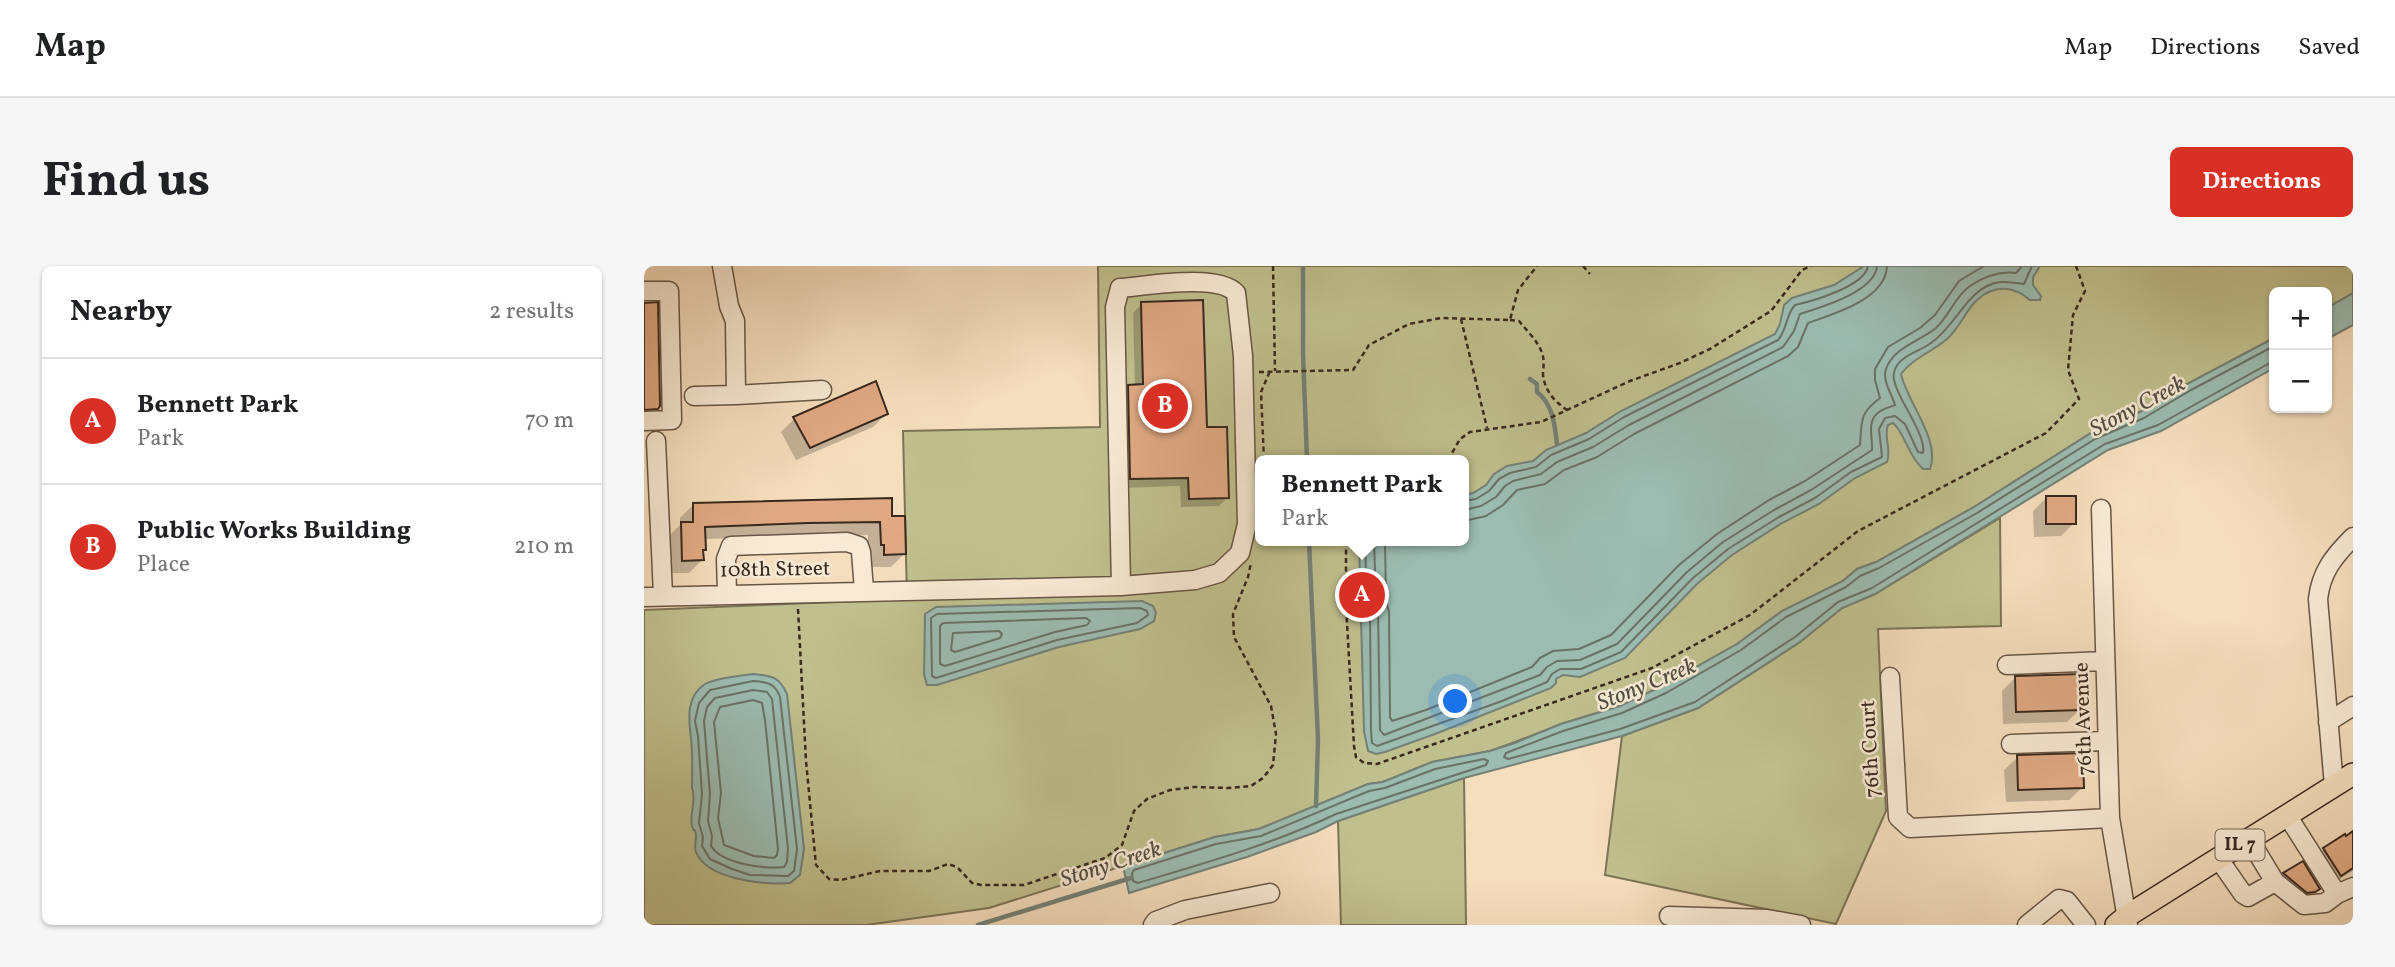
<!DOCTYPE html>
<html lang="en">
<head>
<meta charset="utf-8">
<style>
  :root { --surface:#fff; --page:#f6f6f6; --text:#202124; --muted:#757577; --line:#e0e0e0; --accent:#d93025 }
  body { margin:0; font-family:Vollkorn,serif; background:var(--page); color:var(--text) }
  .controls { position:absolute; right:21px; top:21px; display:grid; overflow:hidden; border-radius:10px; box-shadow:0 2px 5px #0004 }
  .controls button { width:63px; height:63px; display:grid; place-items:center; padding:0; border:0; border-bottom:2px solid var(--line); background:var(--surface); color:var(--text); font:35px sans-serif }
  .you { position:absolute; left:812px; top:436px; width:24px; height:24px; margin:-18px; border:5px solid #fff; border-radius:50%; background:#1a73e8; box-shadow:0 0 0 10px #1a73e833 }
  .badge { display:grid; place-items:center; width:46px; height:46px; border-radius:50%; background:var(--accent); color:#fff; font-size:23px; font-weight:700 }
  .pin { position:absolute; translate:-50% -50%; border:4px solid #fff; box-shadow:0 2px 7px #0006 }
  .popup { position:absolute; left:611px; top:189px; width:214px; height:91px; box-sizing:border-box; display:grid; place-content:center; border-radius:10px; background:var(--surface); filter:drop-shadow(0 2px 5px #0005); font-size:23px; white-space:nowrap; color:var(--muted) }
  .popup b { font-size:26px; color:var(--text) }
  .popup::after { content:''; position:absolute; left:50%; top:100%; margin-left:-14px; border:14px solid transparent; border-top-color:var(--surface) }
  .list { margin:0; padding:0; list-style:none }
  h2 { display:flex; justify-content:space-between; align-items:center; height:91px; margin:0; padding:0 28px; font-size:30px }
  h2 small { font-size:23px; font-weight:400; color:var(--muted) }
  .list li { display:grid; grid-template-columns:46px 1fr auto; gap:21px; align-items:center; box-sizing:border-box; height:126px; padding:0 28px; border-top:2px solid var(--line) }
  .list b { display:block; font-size:26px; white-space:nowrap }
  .list p { margin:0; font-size:23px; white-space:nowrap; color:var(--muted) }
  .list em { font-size:23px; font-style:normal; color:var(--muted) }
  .map { position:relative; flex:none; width:1709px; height:659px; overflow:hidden; border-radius:10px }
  header { display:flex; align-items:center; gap:42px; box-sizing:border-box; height:98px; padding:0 35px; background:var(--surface); border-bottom:2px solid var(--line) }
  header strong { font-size:33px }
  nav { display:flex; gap:38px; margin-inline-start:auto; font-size:24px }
  .intro { display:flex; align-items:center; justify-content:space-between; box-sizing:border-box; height:168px; padding:0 42px }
  h1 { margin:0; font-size:49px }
  .button { padding:18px 32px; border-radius:10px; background:var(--accent); color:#fff; font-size:24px; font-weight:700 }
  main { display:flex; gap:42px; padding:0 42px }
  aside { flex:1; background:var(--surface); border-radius:10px; box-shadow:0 2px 5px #0004 }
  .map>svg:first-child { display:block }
  .green { fill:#c0c08e; stroke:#7c7456; stroke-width:2; fill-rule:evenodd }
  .water { fill:#9cbcb2; stroke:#748177; stroke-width:2 }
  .shadow { fill:#0003 }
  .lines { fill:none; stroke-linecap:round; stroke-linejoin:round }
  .shore { stroke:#6a7268; stroke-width:2 }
  .stream { stroke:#748177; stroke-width:4.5 }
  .building { fill:#e0a983; stroke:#39291e; stroke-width:2 }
  .minor-casing { stroke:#685646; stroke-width:21 }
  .major-casing { stroke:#39291e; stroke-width:24 }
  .path { stroke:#39291e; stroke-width:2.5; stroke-dasharray:5 3.5; stroke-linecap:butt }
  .minor { stroke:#f8ead5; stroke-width:18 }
  .major { stroke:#f5debe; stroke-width:21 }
  .labels { text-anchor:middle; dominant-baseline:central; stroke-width:5; stroke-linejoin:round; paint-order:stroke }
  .shield { fill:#f8ead5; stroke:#726355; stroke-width:2 }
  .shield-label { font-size:19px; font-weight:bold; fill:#39291e }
  .street-label { font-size:21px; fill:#39291e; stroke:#f8ead5 }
  .water-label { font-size:23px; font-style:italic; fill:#524e43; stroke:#f8ead5 }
</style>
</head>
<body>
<header>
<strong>Map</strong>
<nav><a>Map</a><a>Directions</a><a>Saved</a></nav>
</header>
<div class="intro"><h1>Find us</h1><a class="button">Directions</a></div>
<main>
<aside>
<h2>Nearby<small>2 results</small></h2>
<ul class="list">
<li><span class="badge">A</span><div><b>Bennett Park</b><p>Park</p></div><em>70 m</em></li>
<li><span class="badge">B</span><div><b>Public Works Building</b><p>Place</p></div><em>210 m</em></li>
</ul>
</aside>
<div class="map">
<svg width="1709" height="659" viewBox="0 0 1709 659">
  <rect width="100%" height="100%" fill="#f5debe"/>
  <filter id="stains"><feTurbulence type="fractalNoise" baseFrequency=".00286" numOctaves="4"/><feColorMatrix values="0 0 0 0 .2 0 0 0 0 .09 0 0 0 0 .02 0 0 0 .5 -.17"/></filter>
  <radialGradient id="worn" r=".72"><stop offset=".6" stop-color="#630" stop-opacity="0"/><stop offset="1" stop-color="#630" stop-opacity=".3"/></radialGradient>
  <path class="green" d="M454 0H1709V27L1683 42V26H1630V72L1543 118 1496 146 1447 167 1330 241 1232 296 1213 303 1199 315 1138 345 1093 378 1019 420 976 440 917 458 871 476 846 485 788 496 739 516 724 518 615 563 571 571 345 642 222 659H0V344L263 333 259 165 456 161ZM616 194H820V275H616Z
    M1356 252 1357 360 1234 363 1242 545 1192 658 961 609 978 470 1054 442 1156 376 1198 342 1231 328Z
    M820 512 822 659H697L694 555Z"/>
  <path class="water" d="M1220 0H1396L1389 11V19L1397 30 1396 34H1386C1370 20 1350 18 1333 34 1321 45 1316 62 1303 73 1288 86 1269 92 1257 108 1263 136 1297 174 1286 203H1279C1264 190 1261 167 1249 157L1244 159C1239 171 1248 183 1243 196L1211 212 1175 238 1138 257 1088 289 1054 317 981 392 936 411 919 409 912 413V417L907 422 791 468 741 486 732 488 724 485 720 465 715 275H820V229L829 227 842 219 850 208 863 200 889 195 902 184 942 167 977 145 1131 68 1136 58 1140 39 1148 32 1190 19Z
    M1709 27V59L1683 73V42Z
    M1630 72V102L1517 165 1464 184 1231 328 1198 342 1156 376 1054 442 978 470 820 512 694 555 672 566 603 591 485 627 479 600 571 571 615 563 724 518 739 516 788 496 846 485 871 477 917 458 976 440 1018 420 1093 378 1138 345 1199 315 1213 303 1232 296 1330 241 1447 167 1496 146 1543 118Z
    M498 335 509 340 512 347 510 355 496 363 415 381 293 419H283L280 408 281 348 292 341Z
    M109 408C128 410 135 410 143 428L160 583 156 609 146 617C121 619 63 614 52 586 50 580 52 576 52 570 51 559 51 570 48 560 45 547 53 535 48 522 48 506 49 489 47 473 45 454 41 431 61 418 70 413 98 409 109 408Z"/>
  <path class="shadow" d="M498 38 584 231 575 240 537 241 536 220 478 222 476 129 485 120H491L489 47Z
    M242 148 229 161 152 194 137 166 150 153Z
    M1402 232 1430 257 1417 270 1390 271 1389 245Z
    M49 239 246 252 260 288 247 301H227V291H224V269L60 273 58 294 45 307H25L24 271 36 259V252Z
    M1371 412 1436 443 1423 456 1359 458 1358 425Z
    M1374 491 1439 521 1425 534 1362 536 1360 504Z
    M1709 566V605L1683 621 1667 596 1680 583Z
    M1658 597 1674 623 1661 636 1627 621 1640 609Z"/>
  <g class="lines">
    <path class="shore" d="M1630 80 1547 124 1500 152 1451 173 1333 247 1235 302 1216 310 1202 321 1142 351 1097 384 1022 427 978 447 919 465 862 487 860 491 864 493 976 463 1051 436 1151 371 1194 336 1228 322 1461 178 1514 159 1624 98 1630 97
      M820 235 832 233 845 225 855 213 866 207 892 201 907 189 945 173 980 151 1134 74C1143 64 1142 48 1151 39 1169 35 1221 20 1224 0
      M820 244 837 240 852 231 861 220 869 215 897 208 913 196 949 181 985 159 1139 81 1150 65 1156 48C1177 41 1231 26 1233 0
      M820 255 842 250 859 239 873 224 901 218 920 204 953 191 990 168 1144 90 1154 81 1164 57C1190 48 1242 33 1243 0
      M721 275 723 339 726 347 727 465 728 477 733 480 858 435 903 416 908 408 916 403H937L977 386 1049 312 1084 283 1135 251 1171 232 1207 206 1238 191 1235 163 1241 152 1251 150 1261 158 1274 186 1279 187C1283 166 1246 125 1250 107 1253 90 1275 86 1287 77 1310 61 1319 33 1343 20 1356 13 1367 17 1380 18L1388 0
      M730 275 732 336 734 346 736 464 740 469 896 409 903 401 913 395 936 394 973 378 1043 306 1079 276 1130 244 1167 224 1228 184C1229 172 1222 155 1235 146 1240 142 1247 141 1251 139 1248 128 1238 115 1242 103 1250 81 1276 75 1292 62 1305 50 1312 29 1326 20 1341 10 1355 5 1372 7L1378 0
      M741 275 742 334 745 346 746 451 748 455 782 444 888 401 896 392 909 385 935 383 967 369 1035 299 1073 268 1125 234 1161 215 1216 179C1218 154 1215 148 1236 132L1231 114V103L1244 81 1276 62 1291 49 1315 15 1340 0
      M496 342 503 345 504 349 493 357 413 374 292 412 288 410 287 352 293 348Z
      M442 352 446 355 443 359 411 366 301 400 296 398V360L299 357Z
      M355 365 358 368 356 372 311 386 307 384 309 367Z
      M109 415C123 416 131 417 136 431L153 583 150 605 144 610 106 609 88 603 66 593 58 580 59 571 55 557 58 528 54 470 51 455 55 437 66 424Z
      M109 424 123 426 128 433 144 583 143 596 140 601C120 603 78 598 67 580L68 570 64 555 66 528 60 455 63 441 71 432Z
      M109 434 118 437 121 454 134 583 133 589 130 592 110 590 80 579 74 552 77 527 70 456 76 441Z
      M840 493 844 495 842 499 692 548C629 578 561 597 494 617L489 615 488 607 490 604 572 578 617 570 725 525 741 522 791 503Z"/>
    <path class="stream" d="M659 0V87L663 194
      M886 113 893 118V126C909 138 911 160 913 178
      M665 275 674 473 672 540
      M334 659 487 612"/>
  </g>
  <path class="building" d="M559 34 563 161H583L585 232 545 233 544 212 486 213 484 119 499 118 497 36Z
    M14 36 16 140 14 143 0 144V37Z
    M232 115 244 148 166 182 149 151Z
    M1402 230H1432V258H1402Z
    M248 232V250H261L262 288 240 289V279H237L236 256 164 257 61 261 62 284H59L60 294 38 295 37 256H49V237Z
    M1437 408 1438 444 1372 446 1371 410Z
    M1439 487 1440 522 1374 524 1373 489Z
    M1709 565V602L1697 610 1679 582 1701 568 1702 570Z
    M1659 595 1676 623 1671 626 1663 627 1639 607Z"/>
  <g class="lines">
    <defs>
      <path id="minor" d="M78 0 85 40 91 55 92 129 178 124
        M0 25H25L28 154 0 155
        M50 130 92 129
        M12 175 19 329
        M1457 243 1466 552 1484 659
        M83 327 82 293 87 280 203 276 215 280 217 286 220 324
        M0 331 477 320 551 314 575 307 596 287 603 258 599 90 592 27C573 7 503 20 476 22L471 41 477 320
        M1363 399 1461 395
        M1246 411 1254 551 1266 562 1466 552
        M1684 456 1709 440
        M1367 478 1463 475
        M1690 520 1674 333C1677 306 1690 290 1709 271
        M1643 549 1693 628 1709 621
        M1574 592 1599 628 1604 631 1631 616 1605 573
        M1631 616 1660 639 1681 637 1693 628
        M1025 650 1123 653 1157 659
        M509 659 512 655 541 644 626 627
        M1383 659 1415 633 1423 635 1442 659"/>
      <path id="major" d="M1472 659 1483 650 1709 508"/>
    </defs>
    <use href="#minor" class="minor-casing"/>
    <use href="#major" class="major-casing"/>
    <path class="path" d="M629 0 631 105
      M939 0 946 8
      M817 53 843 162
      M866 54 875 55C883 65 894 75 898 87 901 95 899 101 899 109 901 125 910 135 923 144
      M615 106 709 104 725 79 765 58 797 52 866 54 874 24 893 0
      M620 194 617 126 626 105
      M804 194 816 173 826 166 897 156 986 115 1036 97 1066 83 1127 45 1158 4 1167 0
      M702 275V339L710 480 712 491 720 497 733 498 1008 402 1106 349 1214 265 1402 167 1435 133 1424 104 1429 49 1441 25 1432 0
      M154 343 162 495 172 599 185 613 197 614 236 605H285L304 598 313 601 328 617 337 619H380L461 592 478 579 490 545 503 533 526 524 550 521 584 522 607 520 619 512 629 499 632 468 627 440 590 371 589 348 604 311 607 297"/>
    <use href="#minor" class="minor"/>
    <use href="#major" class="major"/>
  </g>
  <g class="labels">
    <rect class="shield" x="1571.5" y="563.5" width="49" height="31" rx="5"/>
    <g class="shield-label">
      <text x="1596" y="579">IL 7</text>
    </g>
    <g class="street-label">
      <text transform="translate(131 304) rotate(-1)">108th Street</text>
      <text transform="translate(1440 453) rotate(-92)">76th Avenue</text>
      <text transform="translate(1227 483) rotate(-93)">76th Court</text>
    </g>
    <g class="water-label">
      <text transform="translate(1494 141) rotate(-28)">Stony Creek</text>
      <text transform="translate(1003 419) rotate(-22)">Stony Creek</text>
      <text transform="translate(467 599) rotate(-18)">Stony Creek</text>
    </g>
  </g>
  <rect width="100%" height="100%" filter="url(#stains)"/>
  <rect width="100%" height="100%" fill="url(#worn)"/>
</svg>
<div class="controls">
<button>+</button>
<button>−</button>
</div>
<div class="you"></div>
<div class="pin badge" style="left:718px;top:329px">A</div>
<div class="popup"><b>Bennett Park</b>Park</div>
<div class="pin badge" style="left:521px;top:140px">B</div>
</div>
</main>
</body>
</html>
